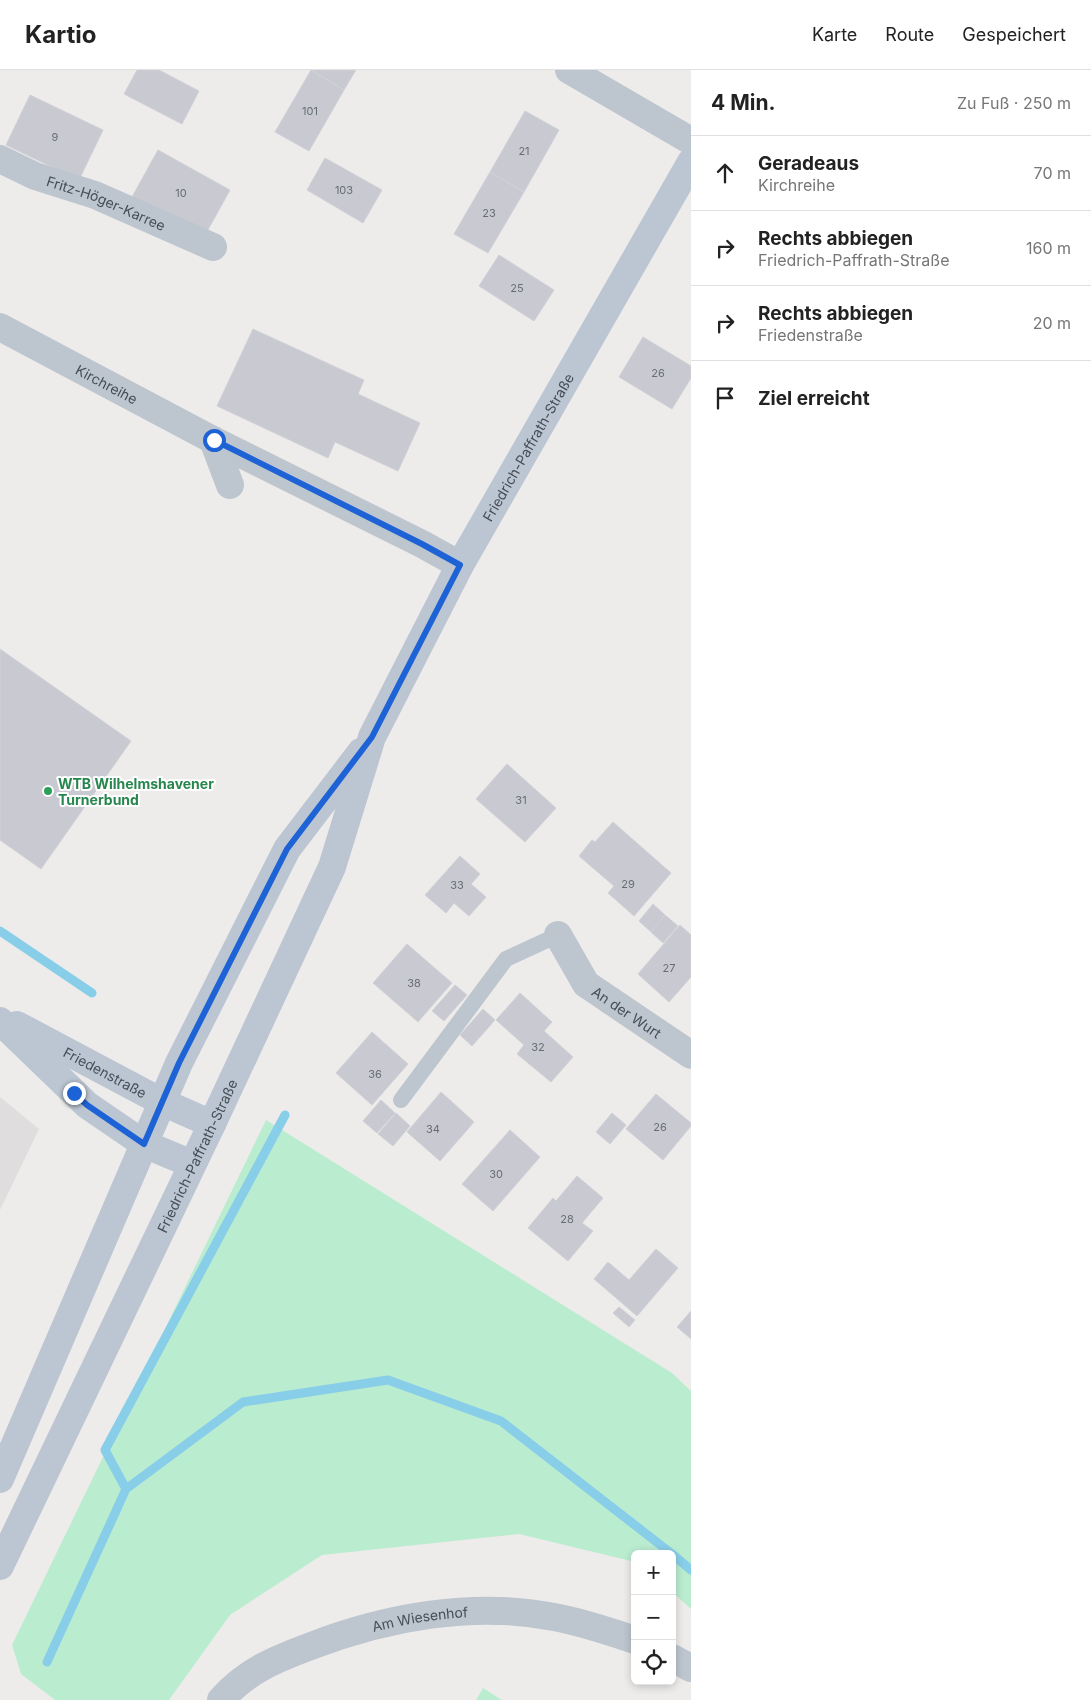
<!DOCTYPE html>
<html lang="de">
<head>
<meta charset="utf-8">
<style>
  :root { --surface:#fff; --page:#f2f2f2; --text:#222; --muted:#767676; --line:#e0e0e0 }
  body { margin:0; font-family:Inter,sans-serif; background:var(--page); color:var(--text) }
  .controls { position:absolute; right:15px; bottom:15px; display:grid; overflow:hidden; border-radius:8px; box-shadow:0 2px 8px #0003 }
  .controls button { width:45px; height:45px; display:grid; place-items:center; padding:0; border:0; border-bottom:1px solid var(--line); background:var(--surface); color:var(--text); font:25px sans-serif }
  .stop { position:absolute; width:15px; height:15px; margin:-11px; border:4px solid #1e63d6; border-radius:50%; background:#fff }
  .stop.end { background:#1e63d6; border-color:#fff; box-shadow:0 1px 5px #0008 }
  .list { margin:0; padding:0; list-style:none }
  h2 { display:flex; justify-content:space-between; align-items:center; height:65px; margin:0; padding:0 20px; font-size:21px }
  h2 small { font-size:16px; font-weight:400; color:var(--muted) }
  .list li { display:grid; grid-template-columns:32px 1fr auto; gap:15px; align-items:center; box-sizing:border-box; height:75px; padding:0 20px; border-top:1px solid var(--line) }
  .list b { display:block; font-size:19px; white-space:nowrap }
  .list p { margin:0; font-size:16px; white-space:nowrap; color:var(--muted) }
  .list em { font-size:16px; font-style:normal; color:var(--muted) }
  .icon { flex:none; width:28px; height:28px; fill:none; stroke:currentColor; stroke-width:2; stroke-linecap:round; stroke-linejoin:round }
  .map { position:relative; flex:none; width:691px; height:1630px; overflow:hidden }
  header { display:flex; align-items:center; gap:30px; box-sizing:border-box; height:70px; padding:0 25px; background:var(--surface); border-bottom:1px solid var(--line) }
  header strong { font-size:24px }
  nav { display:flex; gap:28px; margin-inline-start:auto; font-size:18px }
  main { display:flex }
  aside { flex:1; background:var(--surface) }
  .map>svg:first-child { display:block }
  .education { fill:#dfdddd }
  .green { fill:#baecd0 }
  .lines { fill:none; stroke-linecap:round; stroke-linejoin:round }
  .stream { stroke:#88cee8; stroke-width:9 }
  .building { fill:#c9cad1; stroke:#d0d1d7 }
  .service { stroke:#bdc5ce; stroke-width:16 }
  .minor { stroke:#bdc5ce; stroke-width:28 }
  .tertiary { stroke:#bdc5ce; stroke-width:28 }
  .secondary { stroke:#bcc6d2; stroke-width:28 }
  .route { stroke:#1e63d6; stroke-width:6 }
  .leisure-dot { fill:#2e9e5b; stroke:#fff; stroke-width:2 }
  .labels { text-anchor:middle; dominant-baseline:central; stroke-width:4; stroke-linejoin:round; paint-order:stroke }
  .number-label { font-size:11px; fill:#666d76 }
  .street-label { font-size:14px; fill:#454e58; stroke:#fff }
  .leisure-label { font-size:14px; font-weight:bold; fill:#27864d; stroke:#fff; text-anchor:start }
</style>
</head>
<body>
<header>
<strong>Kartio</strong>
<nav><a>Karte</a><a>Route</a><a>Gespeichert</a></nav>
</header>
<main>
<div class="map">
<svg width="691" height="1630" viewBox="0 0 691 1630">
  <rect width="100%" height="100%" fill="#eeeceb"/>
  <path class="education" d="M0 1027 39 1059 0 1140Z"/>
  <path class="green" d="M266 1050 672 1303 691 1321V1539L672 1522V1484H635V1492L519 1464 322 1485 230 1545 169 1630H55L21 1604 12 1575Z
    M483 1618 502 1630H476Z"/>
  <g class="lines">
    <path class="stream" d="M0 861 92 923
      M126 1419 105 1380 285 1045
      M672 1484 691 1500
      M47 1592 126 1419 243 1332 388 1310 501 1351 672 1484"/>
  </g>
  <path class="building" d="M137 0H159L199 21 182 54 124 24Z
    M311 0H356L344 20Z
    M311 0 344 20 309 81 275 62Z
    M30 25 103 60 79 110 6 75Z
    M525 41 559 60 524 122 490 102Z
    M158 80 230 120 204 167 132 127Z
    M325 88 382 120 363 153 307 120Z
    M490 102 524 122 488 183 454 164Z
    M499 185 554 220 534 251 479 216Z
    M253 259 364 310 358 324 420 353 398 401 335 372 328 388 217 336Z
    M643 267 691 296V308L672 339 619 307Z
    M0 579 131 671 41 799 0 770Z
    M507 694 556 738 525 772 476 729Z
    M613 752 671 803 634 846 608 823 614 816 579 786 592 770 595 772Z
    M460 786 480 804 471 814 486 827 469 846 454 833 446 843 425 825Z
    M653 834 665 845 651 862 639 851Z
    M665 845 678 856 663 873 651 862Z
    M680 855 691 865V907L669 932 638 904Z
    M407 874 452 913 418 952 373 913Z
    M455 915 467 925 444 951 432 941Z
    M520 923 552 952 544 961 573 987 551 1012 517 984 524 975 496 950Z
    M483 939 495 950 472 976 460 965Z
    M372 962 408 994 372 1035 336 1003Z
    M441 1022 474 1052 440 1091 407 1062Z
    M656 1024 691 1053V1056L663 1090 626 1059Z
    M381 1030 395 1043 377 1063 363 1051Z
    M396 1043 410 1056 393 1076 378 1064Z
    M612 1043 626 1055 610 1074 596 1062Z
    M510 1060 540 1087 493 1141 462 1114Z
    M577 1106 603 1128 582 1153 593 1161 568 1191 528 1158 553 1128 556 1131Z
    M656 1179 678 1198 637 1246 594 1209 608 1192 629 1210Z
    M619 1237 635 1250 629 1257 613 1243Z
    M691 1241V1269L677 1257Z"/>
  <g class="lines">
    <path class="service" d="M401 1030 506 889 558 865"/>
    <g class="minor">
      <path id="s1" d="M0 89 35 106 95 125 213 177"/>
      <path id="s2" d="M0 257 213 370 422 474 460 495"/>
      <path d="M213 370 230 415"/>
      <path id="s3" d="M558 865 586 914 691 985"/>
      <path d="M672 1588 691 1598"/>
      <path id="s4" d="M221 1630C246 1601 276 1589 311 1576 386 1547 474 1531 554 1547 582 1552 608 1561 635 1570"/>
    </g>
    <path class="tertiary" d="M569 0 691 71"/>
    <g class="secondary">
      <path d="M0 951 87 1035 144 1074 192 1094"/>
      <path id="s5" d="M17 955 162 1032 212 1054"/>
      <path d="M0 1409 179 993 287 779 361 682"/>
      <path id="s6" d="M0 1496 212 1054 332 797 372 667 460 495 691 92"/>
    </g>
  </g>
  <g class="lines">
    <path class="route" d="M74 1023 87 1035 144 1074 179 993 287 779 372 667 460 495 422 474 214 370"/>
  </g>
  <circle class="leisure-dot" cx="48" cy="721" r="5"/>
  <g class="labels">
    <g class="number-label">
      <text x="310" y="41">101</text>
      <text x="55" y="67">9</text>
      <text x="524" y="81">21</text>
      <text x="344" y="120">103</text>
      <text x="181" y="123">10</text>
      <text x="489" y="143">23</text>
      <text x="517" y="218">25</text>
      <text x="658" y="303">26</text>
      <text x="521" y="730">31</text>
      <text x="628" y="814">29</text>
      <text x="457" y="815">33</text>
      <text x="669" y="898">27</text>
      <text x="414" y="913">38</text>
      <text x="538" y="977">32</text>
      <text x="375" y="1004">36</text>
      <text x="660" y="1057">26</text>
      <text x="433" y="1059">34</text>
      <text x="496" y="1104">30</text>
      <text x="567" y="1149">28</text>
    </g>
    <g class="street-label">
      <text stroke="none"><textPath href="#s1" startOffset="115">Fritz-Höger-Karree</textPath></text>
      <text stroke="none"><textPath href="#s2" startOffset="121">Kirchreihe</textPath></text>
      <text stroke="none"><textPath href="#s6" startOffset="1239">Friedrich-Paffrath-Straße</textPath></text>
      <text stroke="none"><textPath href="#s3" startOffset="106">An der Wurt</textPath></text>
      <text stroke="none"><textPath href="#s5" startOffset="100">Friedenstraße</textPath></text>
      <text stroke="none"><textPath href="#s6" startOffset="455">Friedrich-Paffrath-Straße</textPath></text>
      <text stroke="none"><textPath href="#s4" startOffset="219">Am Wiesenhof</textPath></text>
    </g>
    <g class="leisure-label">
      <text x="58" y="713">WTB Wilhelmshavener<tspan x="58" dy="16">Turnerbund</tspan></text>
    </g>
  </g>
</svg>
<div class="controls">
<button>+</button>
<button>−</button>
<button><svg class="icon" aria-label="locate" viewBox="0 0 24 24"><circle cx="12" cy="12" r="6"/><path d="M12 2v4M12 18v4M2 12h4M18 12h4"/></svg></button>
</div>
<div class="stop" style="left:214px;top:370px"></div>
<div class="stop end" style="left:74px;top:1023px"></div>
</div>
<aside>
<h2>4 Min.<small>Zu Fuß · 250 m</small></h2>
<ul class="list">
<li><svg class="icon" aria-label="ahead" viewBox="0 0 24 24"><path d="M12 20V5M6 11l6-6 6 6"/></svg><div><b>Geradeaus</b><p>Kirchreihe</p></div><em>70 m</em></li>
<li><svg class="icon" aria-label="right" viewBox="0 0 24 24"><path d="M7 20v-9h11M14 6l5 5-5 5"/></svg><div><b>Rechts abbiegen</b><p>Friedrich-Paffrath-Straße</p></div><em>160 m</em></li>
<li><svg class="icon" aria-label="right" viewBox="0 0 24 24"><path d="M7 20v-9h11M14 6l5 5-5 5"/></svg><div><b>Rechts abbiegen</b><p>Friedenstraße</p></div><em>20 m</em></li>
<li><svg class="icon" aria-label="arrive" viewBox="0 0 24 24"><path d="M6 21V4h12l-3 4 3 4H6"/></svg><div><b>Ziel erreicht</b></div></li>
</ul>
</aside>
</main>
</body>
</html>
